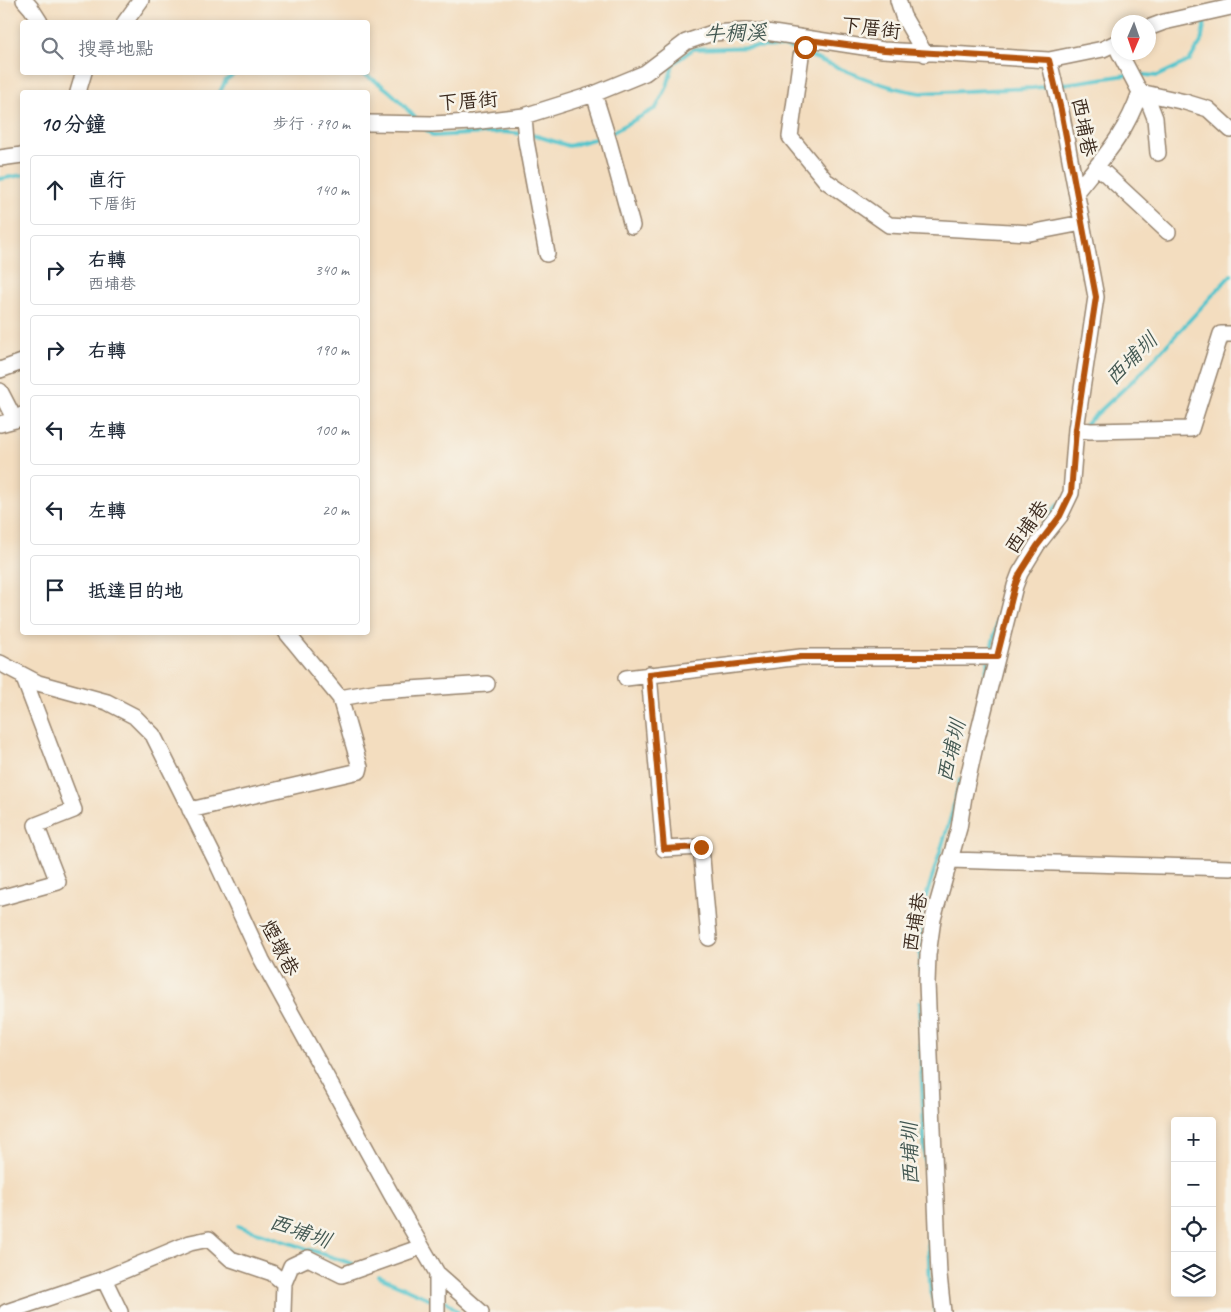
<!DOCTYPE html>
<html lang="zh-TW">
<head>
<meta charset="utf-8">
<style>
  :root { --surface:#fff; --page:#f2f2f3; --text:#1f2937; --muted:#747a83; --line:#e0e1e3 }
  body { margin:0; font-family:Caveat,"LXGW WenKai TC",sans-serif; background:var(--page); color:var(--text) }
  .controls { position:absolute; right:15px; bottom:15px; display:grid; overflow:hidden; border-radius:5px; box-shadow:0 2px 8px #0003 }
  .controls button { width:45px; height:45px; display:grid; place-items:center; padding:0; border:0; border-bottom:1px solid var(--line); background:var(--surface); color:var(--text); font:25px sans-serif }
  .compass { position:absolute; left:1111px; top:15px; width:45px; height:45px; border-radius:50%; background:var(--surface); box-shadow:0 2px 8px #0003; rotate:182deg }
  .stop { position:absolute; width:15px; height:15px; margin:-11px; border:4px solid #b45309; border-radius:50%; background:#fff }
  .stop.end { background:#b45309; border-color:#fff; box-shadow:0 1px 5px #0008 }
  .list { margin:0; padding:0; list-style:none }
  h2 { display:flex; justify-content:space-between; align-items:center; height:65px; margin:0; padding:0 20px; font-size:21px }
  h2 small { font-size:16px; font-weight:400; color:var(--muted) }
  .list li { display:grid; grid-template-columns:32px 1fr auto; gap:15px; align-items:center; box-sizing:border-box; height:70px; margin:0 10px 10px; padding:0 10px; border:1px solid var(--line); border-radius:5px }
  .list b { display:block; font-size:19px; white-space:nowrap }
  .list p { margin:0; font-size:16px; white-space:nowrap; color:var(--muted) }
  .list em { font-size:16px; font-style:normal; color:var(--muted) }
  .icon { flex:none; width:28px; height:28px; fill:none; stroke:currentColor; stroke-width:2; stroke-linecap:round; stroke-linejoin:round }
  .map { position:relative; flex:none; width:1231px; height:1312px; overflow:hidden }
  .search { position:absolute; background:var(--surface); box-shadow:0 2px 8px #0003; left:20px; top:20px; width:350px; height:55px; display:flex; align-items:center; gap:12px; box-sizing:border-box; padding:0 18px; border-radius:5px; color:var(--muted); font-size:19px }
  .panel { position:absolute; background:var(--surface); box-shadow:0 2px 8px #0003; left:20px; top:90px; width:350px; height:545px; border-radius:5px }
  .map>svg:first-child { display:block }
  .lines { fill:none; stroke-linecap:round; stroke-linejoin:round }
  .stream { stroke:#57c5cc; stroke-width:4 }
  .minor-casing { stroke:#97846e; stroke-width:18 }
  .minor { stroke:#fff; stroke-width:15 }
  .route { stroke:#b45309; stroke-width:6 }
  .labels { text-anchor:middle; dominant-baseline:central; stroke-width:5; stroke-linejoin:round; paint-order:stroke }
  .street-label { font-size:20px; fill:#3b2a1e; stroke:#f7f3e8 }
  .water-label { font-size:21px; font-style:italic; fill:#435852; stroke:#f7f3e8 }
</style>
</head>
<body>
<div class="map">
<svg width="1231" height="1312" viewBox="0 0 1231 1312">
  <rect width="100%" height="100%" fill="#f7f3e8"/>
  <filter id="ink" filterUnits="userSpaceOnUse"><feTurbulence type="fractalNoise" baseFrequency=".02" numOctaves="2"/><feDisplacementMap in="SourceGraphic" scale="10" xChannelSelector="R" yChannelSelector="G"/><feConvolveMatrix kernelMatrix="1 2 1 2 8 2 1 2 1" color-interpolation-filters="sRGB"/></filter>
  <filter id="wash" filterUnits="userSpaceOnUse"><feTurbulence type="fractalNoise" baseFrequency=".0096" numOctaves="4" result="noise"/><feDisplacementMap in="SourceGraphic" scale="20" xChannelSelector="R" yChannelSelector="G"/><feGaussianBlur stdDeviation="1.12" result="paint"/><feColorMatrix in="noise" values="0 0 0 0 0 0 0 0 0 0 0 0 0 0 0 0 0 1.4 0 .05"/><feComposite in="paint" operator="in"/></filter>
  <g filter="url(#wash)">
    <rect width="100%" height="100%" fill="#f3ddbf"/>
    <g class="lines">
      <path class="stream" d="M807 55C843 69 881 88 921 93L1033 88 1051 86
        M357 72C384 82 399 100 417 120
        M1134 74 1157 76 1189 61 1201 42 1205 22
        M1057 85 1127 75
        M220 92 226 80 237 72
        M426 129 433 136 504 132 523 134
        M611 133 656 108 667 87 673 64 693 49 784 46 800 52
        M530 135 537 136 569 146 604 136
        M0 179 22 175
        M1085 428 1086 424 1142 372 1231 275
        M1042 527 1058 504
        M990 654 1006 586 1011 577
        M985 676 988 661
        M920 970V940L922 910 952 813 960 780
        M920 1002 921 1062 930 1285 935 1312
        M238 1226 353 1264
        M379 1277 432 1300
        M446 1301 458 1312"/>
    </g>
  </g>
  <g filter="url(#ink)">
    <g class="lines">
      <defs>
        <path id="minor" d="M24 0 31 8 40 22
          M898 0 903 16 925 54
          M125 22 141 0
          M1148 28 1164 22 1231 7
          M809 40 801 56 790 137 826 181 889 225 1030 233 1082 223
          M1119 52 1140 92 1150 105 1155 118 1158 153
          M78 92 84 72
          M594 94 609 142 632 226
          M524 116 526 141 547 254
          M368 123 432 124 472 122 524 116 594 94 645 73 686 42 712 33 744 31 766 32 883 50 1049 60 1103 49 1118 42
          M0 158 22 155
          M1097 166 1168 232
          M1076 192C1103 158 1126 134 1140 92L1185 102 1208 109 1231 130
          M0 370 22 362
          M0 391 15 420
          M0 424 15 420 22 415
          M1076 429 1090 431 1191 429 1221 334H1231
          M0 663 38 683 107 702 134 716 153 735 218 865 262 960 391 1194 437 1273 481 1312
          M649 674 664 849 701 847 709 938
          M626 678 801 657H997
          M340 698 379 691 487 684
          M190 810 359 771 360 767 340 698 286 632
          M949 860 1231 868
          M0 898 58 882 36 825 74 810 23 676
          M437 1273V1312
          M6 1312 104 1279
          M120 1312 104 1279 190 1243 209 1239 231 1259 272 1273 284 1283 291 1266 308 1258 342 1275 421 1247
          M283 1312 284 1283
          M943 1312 939 1275 927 983 928 955 933 919 959 828 964 796 976 742 1015 586 1020 573 1037 545 1060 516 1071 493 1076 429 1096 297 1061 111 1049 60"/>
      </defs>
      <use href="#minor" class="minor-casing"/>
      <use href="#minor" class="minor"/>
    </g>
  </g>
  <g class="lines" filter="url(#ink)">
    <path class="route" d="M701 847 664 849 649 674 801 657H997L1015 586 1020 573 1037 546 1060 516 1071 493 1076 429 1096 297 1061 110 1049 60 884 50 809 40 805 47"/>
  </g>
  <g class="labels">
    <g class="street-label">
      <text transform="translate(871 28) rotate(7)">下厝街</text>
      <text transform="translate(468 101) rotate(-4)">下厝街</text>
      <text transform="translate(1084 127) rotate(79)">西埔巷</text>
      <text transform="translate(1027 527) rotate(-55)">西埔巷</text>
      <text transform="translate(915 922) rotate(-80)">西埔巷</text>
      <text transform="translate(280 948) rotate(63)">煙墩巷</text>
    </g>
    <g class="water-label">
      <text transform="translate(735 33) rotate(-2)">牛稠溪</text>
      <text transform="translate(1131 359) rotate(-45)">西埔圳</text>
      <text transform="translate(951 751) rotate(-77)">西埔圳</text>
      <text transform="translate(910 1154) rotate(-92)">西埔圳</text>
      <text transform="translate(300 1231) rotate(19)">西埔圳</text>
    </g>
  </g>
</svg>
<div class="controls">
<button>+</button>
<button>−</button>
<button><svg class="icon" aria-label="locate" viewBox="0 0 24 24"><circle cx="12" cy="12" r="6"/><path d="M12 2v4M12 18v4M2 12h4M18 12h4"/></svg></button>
<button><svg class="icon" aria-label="layers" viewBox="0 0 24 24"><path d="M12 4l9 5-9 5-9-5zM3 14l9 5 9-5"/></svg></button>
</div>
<svg class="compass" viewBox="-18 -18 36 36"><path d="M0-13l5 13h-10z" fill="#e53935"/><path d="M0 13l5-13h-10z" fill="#747a83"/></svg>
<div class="stop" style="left:805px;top:47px"></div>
<div class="stop end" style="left:701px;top:847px"></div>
<div class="search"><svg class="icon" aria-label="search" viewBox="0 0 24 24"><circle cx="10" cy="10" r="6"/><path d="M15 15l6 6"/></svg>搜尋地點</div>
<section class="panel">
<h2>10 分鐘<small>步行 · 790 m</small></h2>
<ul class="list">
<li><svg class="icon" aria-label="ahead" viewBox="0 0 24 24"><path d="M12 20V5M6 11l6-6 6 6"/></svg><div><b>直行</b><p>下厝街</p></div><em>140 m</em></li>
<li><svg class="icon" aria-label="right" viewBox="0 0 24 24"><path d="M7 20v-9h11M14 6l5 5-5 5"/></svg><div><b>右轉</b><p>西埔巷</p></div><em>340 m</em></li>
<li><svg class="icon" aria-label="right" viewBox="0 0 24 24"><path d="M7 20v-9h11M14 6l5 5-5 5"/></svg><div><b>右轉</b></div><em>190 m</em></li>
<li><svg class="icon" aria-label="left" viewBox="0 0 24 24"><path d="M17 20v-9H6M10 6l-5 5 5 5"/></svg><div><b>左轉</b></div><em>100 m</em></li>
<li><svg class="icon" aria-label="left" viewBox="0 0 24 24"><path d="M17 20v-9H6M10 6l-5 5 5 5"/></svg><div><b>左轉</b></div><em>20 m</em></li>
<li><svg class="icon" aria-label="arrive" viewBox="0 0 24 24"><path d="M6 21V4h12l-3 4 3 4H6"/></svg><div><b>抵達目的地</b></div></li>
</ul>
</section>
</div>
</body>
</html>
